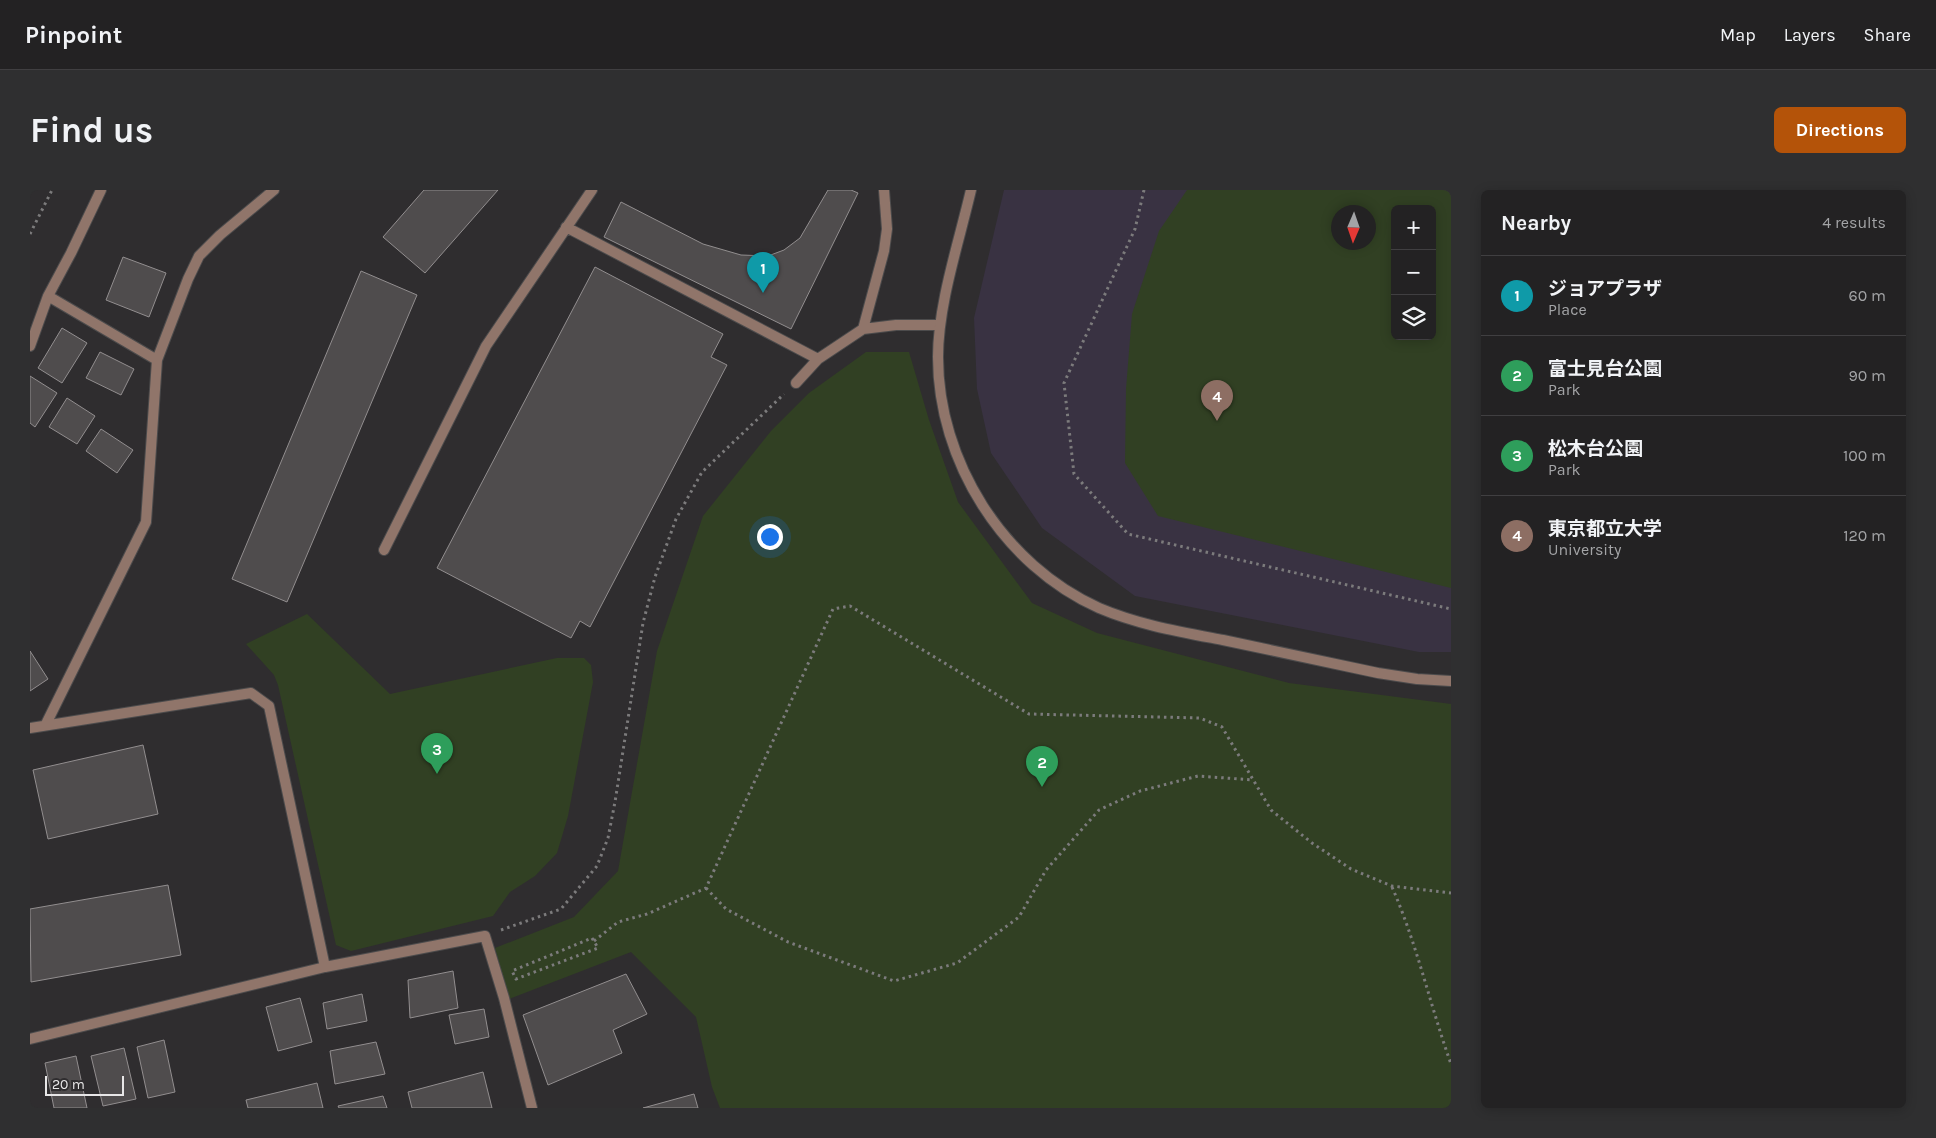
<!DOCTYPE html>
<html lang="en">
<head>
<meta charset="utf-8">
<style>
  :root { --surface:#232223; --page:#2f2f30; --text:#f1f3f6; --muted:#a3a4a6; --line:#403f41; --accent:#b45309 }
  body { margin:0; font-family:Karla,"Noto Sans JP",sans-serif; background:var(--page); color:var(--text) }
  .controls { position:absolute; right:15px; top:15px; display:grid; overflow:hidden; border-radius:8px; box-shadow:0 2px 12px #0003 }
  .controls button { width:45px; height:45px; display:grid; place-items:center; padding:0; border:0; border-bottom:1px solid var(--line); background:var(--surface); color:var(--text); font:25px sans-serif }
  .compass { position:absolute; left:1301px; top:15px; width:45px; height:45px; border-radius:50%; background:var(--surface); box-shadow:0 2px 12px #0003; rotate:182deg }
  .scale { position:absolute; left:15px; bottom:12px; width:79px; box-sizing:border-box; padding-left:5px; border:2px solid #e7e6e7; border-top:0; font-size:14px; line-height:18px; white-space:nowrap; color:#e7e6e7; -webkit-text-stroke:4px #2f2d2f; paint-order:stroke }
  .you { position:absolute; left:739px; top:346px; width:18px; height:18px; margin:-12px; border:4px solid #fff; border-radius:50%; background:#1a73e8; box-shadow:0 0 0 8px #1a73e833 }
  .badge { display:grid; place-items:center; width:32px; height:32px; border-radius:50%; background:var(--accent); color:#fff; font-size:16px; font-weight:700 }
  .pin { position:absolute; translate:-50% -41px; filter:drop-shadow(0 1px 2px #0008) }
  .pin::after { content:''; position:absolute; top:26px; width:18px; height:15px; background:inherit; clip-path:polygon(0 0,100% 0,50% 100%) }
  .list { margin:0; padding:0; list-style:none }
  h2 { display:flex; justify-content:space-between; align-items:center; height:65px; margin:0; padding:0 20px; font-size:21px }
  h2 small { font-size:16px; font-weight:400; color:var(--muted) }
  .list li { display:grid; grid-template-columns:32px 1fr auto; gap:15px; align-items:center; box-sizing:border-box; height:80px; padding:0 20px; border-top:1px solid var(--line) }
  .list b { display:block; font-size:19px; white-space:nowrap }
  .list p { margin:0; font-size:16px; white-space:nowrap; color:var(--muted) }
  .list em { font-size:16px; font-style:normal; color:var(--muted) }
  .icon { flex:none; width:28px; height:28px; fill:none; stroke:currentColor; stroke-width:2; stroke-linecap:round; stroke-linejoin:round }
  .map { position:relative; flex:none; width:1421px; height:918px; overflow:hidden; border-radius:8px }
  header { display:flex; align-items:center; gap:30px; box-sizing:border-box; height:70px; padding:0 25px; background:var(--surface); border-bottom:1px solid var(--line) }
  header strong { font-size:24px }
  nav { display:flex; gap:28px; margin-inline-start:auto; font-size:18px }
  .intro { display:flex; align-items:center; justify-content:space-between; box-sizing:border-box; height:120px; padding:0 30px }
  h1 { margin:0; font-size:35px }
  .button { padding:12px 22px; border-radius:8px; background:var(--accent); color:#fff; font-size:18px; font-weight:700 }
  main { display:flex; gap:30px; padding:0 30px }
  aside { flex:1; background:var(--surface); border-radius:8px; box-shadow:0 2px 12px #0003 }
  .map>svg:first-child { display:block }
  .education { fill:#393242; fill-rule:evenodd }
  .green { fill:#314023; fill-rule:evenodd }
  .building { fill:#4f4c4d; stroke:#928e8f }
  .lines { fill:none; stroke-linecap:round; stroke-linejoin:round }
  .minor-casing { stroke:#4c4b4c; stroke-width:12 }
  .tertiary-casing { stroke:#4c4b4c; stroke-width:12 }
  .path { stroke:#7c7b7c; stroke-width:3; stroke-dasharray:2.5 4; stroke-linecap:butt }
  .minor { stroke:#90756a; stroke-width:10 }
  .tertiary { stroke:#90756a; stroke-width:10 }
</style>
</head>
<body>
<header>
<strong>Pinpoint</strong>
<nav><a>Map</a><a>Layers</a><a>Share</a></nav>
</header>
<div class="intro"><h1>Find us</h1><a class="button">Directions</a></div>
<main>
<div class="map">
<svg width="1421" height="918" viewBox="0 0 1421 918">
  <rect width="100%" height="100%" fill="#2f2d2f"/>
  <path class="education" d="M974 0H1421V462H1389L1105 406 1012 338 961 263 947 199 944 128ZM1365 19H1402V146H1365ZM1308 22H1338V52H1308Z"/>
  <path class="green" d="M1157 0H1421V398L1128 326 1095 273 1096 199 1102 124 1129 41ZM1365 19H1402V146H1365ZM1308 22H1338V52H1308Z
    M836 162H879L899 230 928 312 1002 413 1067 443 1259 493 1421 514V918H690L682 897 666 827 601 762 479 809 465 758 544 727 588 681 627 461 673 326 741 241 779 203Z
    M277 424 360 504 527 468H554L561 475 563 492 538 626 527 663 505 686 480 702 463 726 321 761 306 755 248 495 244 485 216 454Z"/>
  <path class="building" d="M394 0H468L395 83 353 47Z
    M798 0H821L828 3 761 139 574 47 591 12 673 54 711 65 738 66 754 60 770 48Z
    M93 67 136 83 119 127 76 110Z
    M565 77 693 144 681 167 697 175 560 437 550 431 541 448 407 378Z
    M331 81 387 105 257 412 202 389Z
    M32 138 57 153 32 193 8 178Z
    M70 162 104 179 91 205 56 188Z
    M0 186 27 203 5 237 0 233Z
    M37 208 65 226 47 254 19 237Z
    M71 239 103 260 87 283 56 261Z
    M0 461 18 489 0 501Z
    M113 555 128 624 18 649 3 580Z
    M138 695 151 765 1 792 0 719Z
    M423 781 428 818 380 828 378 790Z
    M596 784 617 824 583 840 592 863 518 895 493 825Z
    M332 804 337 831 297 839 293 813Z
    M270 808 282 852 248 861 236 817Z
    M454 819 459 847 425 854 419 825Z
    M134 850 145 902 118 908 107 857Z
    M346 852 355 884 305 894 300 861Z
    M94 858 106 909 73 916 61 866Z
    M46 866 57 918H24L15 873Z
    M453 882 462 918H382L378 902Z
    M287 893 293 918H218L216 910Z
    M664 904 668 918H613Z
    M353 906 357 918H309L308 916Z"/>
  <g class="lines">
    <defs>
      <path id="minor" d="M536 37 788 169
        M18 106 127 170
        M833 139 854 61 857 39 854 0
        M0 156 18 106 41 63 71 0
        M766 193 788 169 833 139 866 135H910
        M354 360 456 156 562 0
        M16 534 116 332 127 170 158 89 169 66 190 45 244 0
        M0 538 221 503 239 516 295 777
        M0 849 295 777 455 746 474 808 502 918"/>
      <path id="tertiary" d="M941 0C929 52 908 114 908 167 908 271 973 375 1069 418 1109 435 1151 442 1193 450 1245 461 1297 472 1348 483L1387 489 1421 491"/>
    </defs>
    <use href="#minor" class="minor-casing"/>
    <use href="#tertiary" class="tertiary-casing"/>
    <path class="path" d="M1114 0 1105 39 1034 193 1044 284 1098 344 1421 419
      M0 44 22 0
      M1362 697C1387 754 1400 815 1421 874
      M676 698 696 719 758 752 864 791 927 773 989 727 1016 680 1069 620 1110 601 1168 586 1223 590
      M471 740 531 719 567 676 578 648 585 612 613 433 625 387 646 329 672 282 754 204
      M562 748 568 758 486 789 482 781Z
      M564 751 588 732 617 724 676 698 803 419 820 416 999 524 1170 528 1192 537 1241 620 1282 653 1321 679 1362 696 1421 703"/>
    <use href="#minor" class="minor"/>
    <use href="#tertiary" class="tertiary"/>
  </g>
</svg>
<div class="controls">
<button>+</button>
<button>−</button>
<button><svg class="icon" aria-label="layers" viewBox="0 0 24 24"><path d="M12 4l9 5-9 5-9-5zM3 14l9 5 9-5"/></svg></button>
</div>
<svg class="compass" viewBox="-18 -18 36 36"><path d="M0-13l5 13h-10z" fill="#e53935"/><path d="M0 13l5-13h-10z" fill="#a3a4a6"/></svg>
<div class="scale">20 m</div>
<div class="you"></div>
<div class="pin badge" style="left:733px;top:103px;background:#0f9aa8">1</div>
<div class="pin badge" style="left:1012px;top:597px;background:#2e9e5b">2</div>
<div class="pin badge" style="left:407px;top:584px;background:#2e9e5b">3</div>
<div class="pin badge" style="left:1187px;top:231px;background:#8d6e63">4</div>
</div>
<aside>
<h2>Nearby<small>4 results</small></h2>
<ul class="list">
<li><span class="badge" style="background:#0f9aa8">1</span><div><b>ジョアプラザ</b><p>Place</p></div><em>60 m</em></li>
<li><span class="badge" style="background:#2e9e5b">2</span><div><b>富士見台公園</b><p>Park</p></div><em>90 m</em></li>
<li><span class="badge" style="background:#2e9e5b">3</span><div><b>松木台公園</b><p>Park</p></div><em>100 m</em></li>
<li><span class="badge" style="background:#8d6e63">4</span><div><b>東京都立大学</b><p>University</p></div><em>120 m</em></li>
</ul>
</aside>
</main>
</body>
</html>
